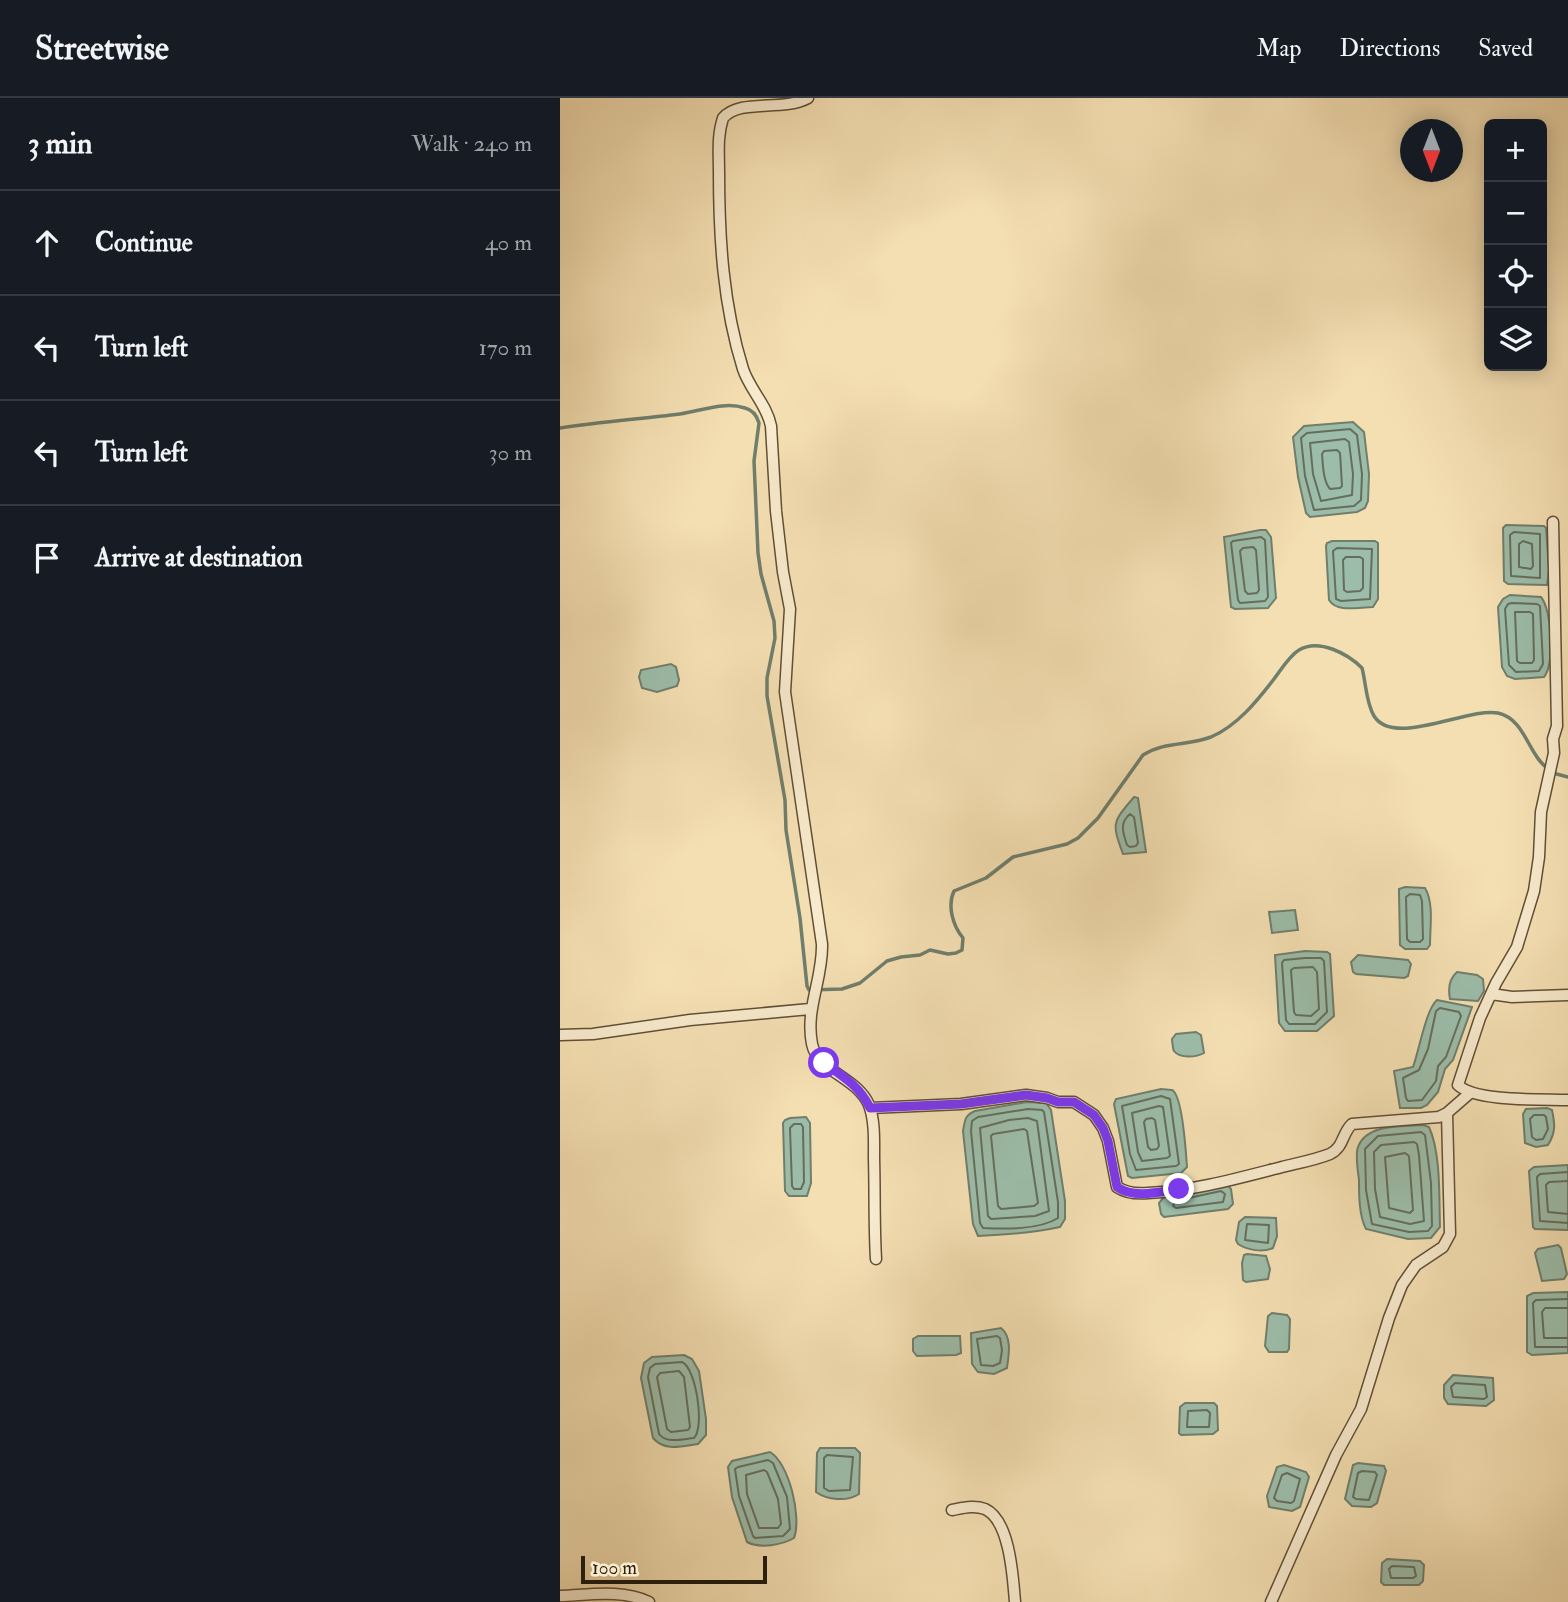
<!DOCTYPE html>
<html lang="en">
<head>
<meta charset="utf-8">
<style>
  :root { --surface:#171b24; --page:#242831; --text:#f1f3f6; --muted:#9ea1a6; --line:#363941 }
  body { margin:0; font-family:"IM FELL Double Pica",serif; background:var(--page); color:var(--text) }
  .controls { position:absolute; right:21px; top:21px; display:grid; overflow:hidden; border-radius:10px; box-shadow:0 4px 18px #0003 }
  .controls button { width:63px; height:63px; display:grid; place-items:center; padding:0; border:0; border-bottom:2px solid var(--line); background:var(--surface); color:var(--text); font:35px sans-serif }
  .compass { position:absolute; left:840px; top:21px; width:63px; height:63px; border-radius:50%; background:var(--surface); box-shadow:0 4px 18px #0003; rotate:180deg }
  .scale { position:absolute; left:21px; bottom:18px; width:186px; box-sizing:border-box; padding-left:7px; border:4px solid #2e200e; border-top:0; font-size:19px; line-height:24px; white-space:nowrap; color:#2e200e; -webkit-text-stroke:5px #f8eacd; paint-order:stroke }
  .stop { position:absolute; width:21px; height:21px; margin:-16px; border:5px solid #7c3aed; border-radius:50%; background:#fff }
  .stop.end { background:#7c3aed; border-color:#fff; box-shadow:0 2px 7px #0008 }
  .list { margin:0; padding:0; list-style:none }
  h2 { display:flex; justify-content:space-between; align-items:center; height:91px; margin:0; padding:0 28px; font-size:30px }
  h2 small { font-size:23px; font-weight:400; color:var(--muted) }
  .list li { display:grid; grid-template-columns:46px 1fr auto; gap:21px; align-items:center; box-sizing:border-box; height:105px; padding:0 28px; border-top:2px solid var(--line) }
  .list b { display:block; font-size:26px; white-space:nowrap }
  .list em { font-size:23px; font-style:normal; color:var(--muted) }
  .icon { flex:none; width:38px; height:38px; fill:none; stroke:currentColor; stroke-width:2; stroke-linecap:round; stroke-linejoin:round }
  .map { position:relative; flex:none; width:1008px; height:1504px; overflow:hidden }
  header { display:flex; align-items:center; gap:42px; box-sizing:border-box; height:98px; padding:0 35px; background:var(--surface); border-bottom:2px solid var(--line) }
  header strong { font-size:33px }
  nav { display:flex; gap:38px; margin-inline-start:auto; font-size:24px }
  main { display:flex }
  aside { flex:1; background:var(--surface) }
  .map>svg:first-child { display:block }
  .water { fill:#9cbdaa; stroke:#707e6c; stroke-width:2 }
  .lines { fill:none; stroke-linecap:round; stroke-linejoin:round }
  .shore { stroke:#656e5c; stroke-width:2 }
  .stream { stroke:#707e6c; stroke-width:3.5 }
  .minor-casing { stroke:#605037; stroke-width:13 }
  .minor { stroke:#f8eacd; stroke-width:10 }
  .route { stroke:#7c3aed; stroke-width:9 }
</style>
</head>
<body>
<header>
<strong>Streetwise</strong>
<nav><a>Map</a><a>Directions</a><a>Saved</a></nav>
</header>
<main>
<aside>
<h2>3 min<small>Walk · 240 m</small></h2>
<ul class="list">
<li><svg class="icon" aria-label="ahead" viewBox="0 0 24 24"><path d="M12 20V5M6 11l6-6 6 6"/></svg><div><b>Continue</b></div><em>40 m</em></li>
<li><svg class="icon" aria-label="left" viewBox="0 0 24 24"><path d="M17 20v-9H6M10 6l-5 5 5 5"/></svg><div><b>Turn left</b></div><em>170 m</em></li>
<li><svg class="icon" aria-label="left" viewBox="0 0 24 24"><path d="M17 20v-9H6M10 6l-5 5 5 5"/></svg><div><b>Turn left</b></div><em>30 m</em></li>
<li><svg class="icon" aria-label="arrive" viewBox="0 0 24 24"><path d="M6 21V4h12l-3 4 3 4H6"/></svg><div><b>Arrive at destination</b></div></li>
</ul>
</aside>
<div class="map">
<svg width="1008" height="1504" viewBox="0 0 1008 1504">
  <rect width="100%" height="100%" fill="#f4dfb2"/>
  <filter id="stains"><feTurbulence type="fractalNoise" baseFrequency=".00286" numOctaves="4"/><feColorMatrix values="0 0 0 0 .2 0 0 0 0 .09 0 0 0 0 .02 0 0 0 .5 -.17"/></filter>
  <radialGradient id="worn" r=".72"><stop offset=".6" stop-color="#630" stop-opacity="0"/><stop offset="1" stop-color="#630" stop-opacity=".3"/></radialGradient>
  <path class="water" d="M793 324 804 334 809 376 808 403 805 410 797 414 750 419 746 415 738 379 733 339 744 328Z
    M946 427 984 428 986 430 989 472 987 487 948 486 944 483 943 430Z
    M700 432H706L711 439 716 500 708 510 675 511 671 509 664 439Z
    M772 443H815L818 445V501L813 509C799 509 777 515 769 502L766 448 767 445Z
    M950 497 981 499C992 512 995 566 984 579L955 581 947 578 942 569 938 509 943 501Z
    M111 566 116 569 119 582 117 588 97 594 82 590 79 579 81 572Z
    M574 699 578 700 586 754 563 756C551 724 553 724 574 699Z
    M845 789 865 790C874 805 870 829 870 847L867 851H845L840 847 839 795V791Z
    M735 812 738 832 712 835 709 814Z
    M745 853 767 854 770 856 774 918 757 933H725L719 925 715 857Z
    M798 857 848 862 851 866 848 878 844 880 796 876 793 874 791 864Z
    M897 874 917 877 923 881 924 893 918 903 890 901C888 891 889 881 897 874Z
    M877 902 912 909 893 962 885 971 878 994 867 1007 861 1010H840L834 973 853 969C859 953 866 911 877 902Z
    M636 934 641 937 644 955C637 959 620 961 614 953 613 952 612 942 612 941L616 936Z
    M601 991C602 991 611 992 612 992 623 997 626 1057 627 1069L621 1075 572 1080 568 1078 554 1006 556 1001Z
    M467 1004 486 1005 491 1012 505 1103V1121L500 1129C472 1135 446 1137 418 1138L413 1126 403 1033C405 1022 405 1017 415 1013Z
    M987 1010 992 1012C995 1026 996 1034 988 1047L976 1049 965 1045 963 1016 966 1011Z
    M230 1020 246 1019 250 1025 251 1085 247 1098H229L225 1093 223 1025 225 1022Z
    M863 1027 869 1029C881 1055 879 1099 880 1129L871 1140 848 1141 806 1131C799 1118 799 1097 799 1082 798 1073 795 1057 798 1049 807 1025 843 1029 863 1027Z
    M1008 1067V1132L975 1131 973 1129 969 1073 974 1069Z
    M666 1086 671 1091 673 1106 668 1111 604 1119 601 1116 599 1105 604 1099Z
    M685 1119 716 1120 717 1138 713 1150C703 1155 687 1152 678 1146L676 1142 679 1124Z
    M998 1147 1001 1150 1007 1176 1004 1181 982 1183 975 1155 978 1151Z
    M687 1156 706 1158 710 1171 708 1181 686 1184 683 1182 682 1165 684 1157Z
    M1008 1194V1255L972 1257 967 1254V1198L973 1195Z
    M712 1215 727 1217 730 1221 729 1251 727 1254H709L705 1248 708 1218Z
    M441 1230C452 1239 449 1256 447 1270L434 1276 418 1274 412 1266 411 1235Z
    M358 1238H400L401 1255 396 1257 357 1258 353 1253V1241Z
    M124 1257 132 1261 139 1273 146 1321V1337L138 1346C122 1348 105 1354 93 1340L81 1280 84 1265 92 1259Z
    M893 1277 933 1280 934 1302 926 1308 888 1306 884 1300V1287Z
    M625 1305H654L657 1308 658 1332 653 1336 621 1337 619 1335 620 1309Z
    M260 1350H295L300 1355 299 1396C287 1404 267 1402 256 1394L257 1355Z
    M210 1354C229 1365 242 1419 234 1440 222 1447 200 1451 187 1444L172 1399 168 1369 172 1363Z
    M798 1365 824 1368 826 1373 817 1405 811 1409 792 1408 785 1401 793 1367Z
    M724 1367 746 1374 749 1379 740 1409 732 1413 709 1409 707 1398 717 1369Z
    M827 1461 860 1463 864 1467 863 1483 859 1487H824L821 1484 822 1465Z"/>
  <g class="lines">
    <path class="shore" d="M790 331 797 337 802 376 801 402 794 408 754 412 745 378 741 340 747 335Z
      M785 341 789 344 793 376 792 397 761 403 753 376 750 345Z
      M777 352 780 355 782 388 780 390 770 391C763 383 763 367 762 356L764 353Z
      M954 434 980 436V480L951 478 950 437Z
      M701 439 705 442 708 499 705 503 680 505 678 502 671 445 673 443Z
      M963 443 972 446 973 468 971 471 959 469V446Z
      M693 449 696 452 699 492 697 495 688 496 685 493 680 453 683 450Z
      M777 450 812 451 810 501 781 503 776 501 773 453Z
      M786 459H800L803 461V490L800 493 787 494 784 492 783 462Z
      M952 505 977 506 980 508 983 566 979 573 956 574 949 567 945 511 948 506Z
      M955 514H970L973 516 974 562 972 565H960L957 563Z
      M570 716 574 719 578 745 576 748 570 749 567 747C563 735 559 725 570 716Z
      M850 796 860 797 862 803 863 841 860 844H850L847 841 846 799Z
      M745 860H761L764 863 767 914 755 926H729L726 922 722 865 724 862Z
      M753 869 757 874 759 911 751 918 736 917 734 914 731 872 734 870Z
      M880 910 899 914 901 918 886 959 878 968 876 983 862 1002 848 1003 846 1000 843 980 859 972 868 951 876 913Z
      M601 998 610 1001 619 1066 616 1068 576 1072 570 1056 562 1008Z
      M599 1008 603 1009 610 1058 607 1060 582 1063 578 1054 572 1015Z
      M468 1011 482 1012 484 1014 498 1104V1120C479 1132 445 1131 423 1130L420 1125 411 1033 412 1023 418 1019Z
      M974 1017H984L986 1019 988 1031 983 1041 976 1042 972 1039 970 1021Z
      M468 1020 477 1023 489 1113 475 1118 431 1121 428 1118 420 1030 449 1022Z
      M592 1020 595 1022 599 1048 597 1051 591 1052 588 1049 584 1024 586 1021Z
      M234 1026H241L243 1029 244 1084 241 1091H234L232 1088 230 1030Z
      M464 1031 467 1033 478 1105 474 1108 441 1111 438 1108 431 1038 433 1036Z
      M861 1034 865 1037 871 1085 872 1128 868 1133 849 1134 812 1126 806 1092 805 1051 818 1038Z
      M854 1044 857 1046 859 1057 864 1123 850 1126 820 1119 815 1091 814 1054 821 1047Z
      M845 1055 849 1058 853 1112 850 1115 829 1110 825 1059Z
      M1008 1074 980 1076 977 1079 980 1123 1008 1125
      M1008 1083 989 1084 986 1087 988 1114 1008 1116
      M661 1093 665 1096 663 1104 616 1110 613 1108 615 1103Z
      M687 1126 709 1127 708 1145 685 1142Z
      M1008 1201 976 1202 973 1205 975 1249H1008
      M1008 1210H985L982 1214 984 1240H1008
      M437 1238 440 1240 442 1252 440 1265 433 1268 421 1267 417 1241Z
      M122 1264C136 1270 145 1329 134 1340 122 1341 107 1346 99 1336L88 1279 90 1270 95 1266Z
      M119 1273 124 1279 130 1329 128 1332 111 1334 107 1331 97 1279 100 1275Z
      M895 1285 925 1287 927 1299 924 1301 893 1299 891 1289Z
      M647 1312 650 1315 649 1329H627L628 1313Z
      M267 1357 293 1359 290 1392 269 1393 264 1390V1360Z
      M208 1362 213 1365 227 1399 230 1431 223 1438 195 1440 193 1438 179 1398 175 1371 178 1369Z
      M204 1372 207 1374 218 1401 221 1426 218 1430H199L187 1396 186 1377Z
      M802 1373 815 1374 817 1377 809 1402 796 1401 793 1399 798 1375Z
      M727 1375 740 1381 734 1403 731 1405 717 1403 714 1400 722 1377Z
      M832 1468 854 1469 856 1478 853 1480H831L829 1471Z"/>
    <path class="stream" d="M0 330C40 324 80 321 120 316 141 313 164 303 185 310 193 312 197 318 199 325L194 363 198 455 201 476 214 523 215 540 207 580V598L225 702 226 732 240 820 247 888 249 892 282 891 300 885 327 863 341 859 360 857 370 852 388 856 396 855 402 852 403 840C393 828 387 808 394 793L426 780 453 759 507 746 518 740 538 720 583 657C605 643 628 648 651 639 677 628 697 603 714 581 721 572 729 558 739 552 759 540 788 556 802 570 806 585 806 605 814 618 834 650 908 609 938 615 965 621 968 656 987 670
      M993 675 1008 679"/>
    <defs>
      <path id="minor" d="M248 0C223 14 180 0 163 20 157 38 159 56 159 74 159 140 163 207 183 271 190 292 207 307 211 328L216 413 223 474 230 511 225 594 262 846C263 881 245 911 252 946 258 974 297 979 309 1007 315 1023 314 1043 314 1060 315 1094 314 1127 316 1161
        M993 424 997 628 993 641 994 655 981 714 979 759 974 793 957 849 936 885 920 920 898 987C915 1004 983 1001 1008 1002
        M931 896 952 899 1008 897
        M0 937 33 936 130 922 250 911
        M310 1010 401 1006 466 997 487 1000 498 1004H514L534 1017 543 1030 548 1043 557 1089C566 1095 577 1096 588 1095 633 1093 679 1080 722 1069 738 1065 755 1062 770 1056 784 1049 782 1035 792 1026L879 1019 887 1015 910 995
        M392 1412C403 1410 414 1407 425 1411 450 1422 453 1480 455 1504
        M0 1498C29 1497 62 1491 89 1504
        M711 1504 776 1357 801 1311 829 1220 842 1187 856 1167 883 1149 890 1136 887 1015"/>
    </defs>
    <use href="#minor" class="minor-casing"/>
    <use href="#minor" class="minor"/>
  </g>
  <g class="lines">
    <path class="route" d="M264 965C282 978 300 988 310 1010L401 1006 466 997 487 1000 498 1004H514L534 1017 543 1030 548 1043 557 1089C574 1101 599 1094 619 1091"/>
  </g>
  <rect width="100%" height="100%" filter="url(#stains)"/>
  <rect width="100%" height="100%" fill="url(#worn)"/>
</svg>
<div class="controls">
<button>+</button>
<button>−</button>
<button><svg class="icon" aria-label="locate" viewBox="0 0 24 24"><circle cx="12" cy="12" r="6"/><path d="M12 2v4M12 18v4M2 12h4M18 12h4"/></svg></button>
<button><svg class="icon" aria-label="layers" viewBox="0 0 24 24"><path d="M12 4l9 5-9 5-9-5zM3 14l9 5 9-5"/></svg></button>
</div>
<svg class="compass" viewBox="-18 -18 36 36"><path d="M0-13l5 13h-10z" fill="#e53935"/><path d="M0 13l5-13h-10z" fill="#9ea1a6"/></svg>
<div class="scale">100 m</div>
<div class="stop" style="left:264px;top:965px"></div>
<div class="stop end" style="left:619px;top:1091px"></div>
</div>
</main>
</body>
</html>
